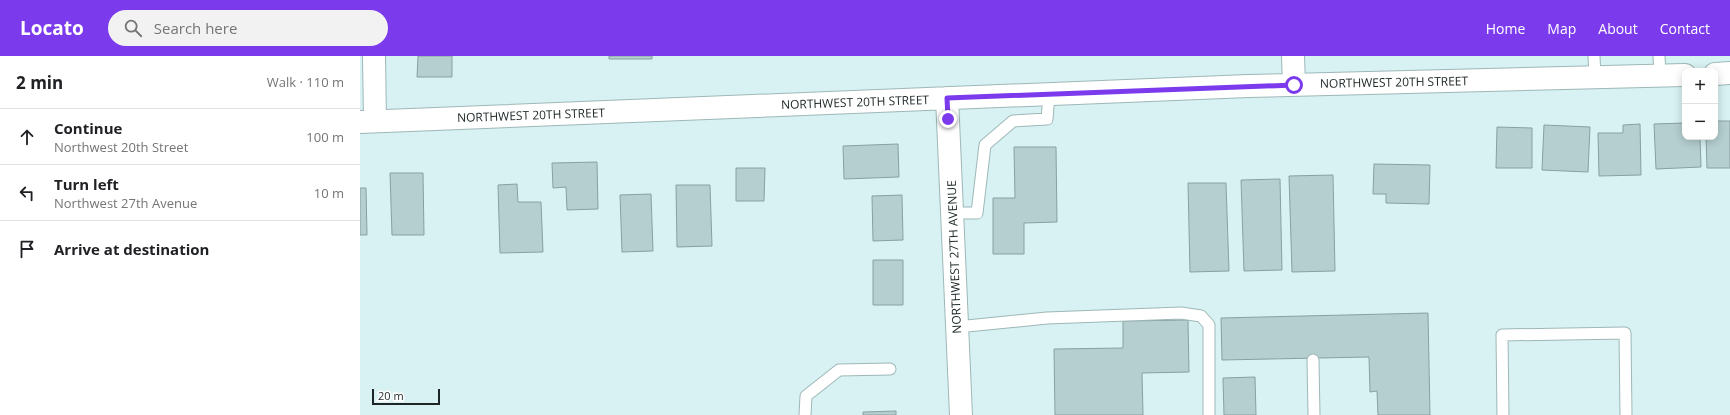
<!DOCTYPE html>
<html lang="en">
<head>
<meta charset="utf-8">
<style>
  :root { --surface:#fff; --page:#f2f2f2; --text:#202124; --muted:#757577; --line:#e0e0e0; --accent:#7c3aed }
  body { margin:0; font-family:"Open Sans",sans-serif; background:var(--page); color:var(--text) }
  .controls { position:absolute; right:12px; top:12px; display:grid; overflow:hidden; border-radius:8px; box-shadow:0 2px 10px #0003 }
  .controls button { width:36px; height:36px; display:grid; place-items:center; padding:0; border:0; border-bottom:1px solid var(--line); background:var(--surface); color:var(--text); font:20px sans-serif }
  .scale { position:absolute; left:12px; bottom:10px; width:68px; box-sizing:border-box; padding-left:4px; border:2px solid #1c2626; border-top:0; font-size:11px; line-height:14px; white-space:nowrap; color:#1c2626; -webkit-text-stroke:3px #fff; paint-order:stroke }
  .stop { position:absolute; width:12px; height:12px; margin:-9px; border:3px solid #7c3aed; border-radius:50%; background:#fff }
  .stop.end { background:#7c3aed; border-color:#fff; box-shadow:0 1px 4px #0008 }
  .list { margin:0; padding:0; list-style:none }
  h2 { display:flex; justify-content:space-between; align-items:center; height:52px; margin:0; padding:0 16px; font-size:17px }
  h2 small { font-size:13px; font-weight:400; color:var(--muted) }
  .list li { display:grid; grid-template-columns:26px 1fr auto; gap:12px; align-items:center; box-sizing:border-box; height:56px; padding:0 16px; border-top:1px solid var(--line) }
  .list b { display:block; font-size:15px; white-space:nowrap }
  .list p { margin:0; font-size:13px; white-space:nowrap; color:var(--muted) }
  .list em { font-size:13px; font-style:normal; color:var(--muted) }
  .icon { flex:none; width:22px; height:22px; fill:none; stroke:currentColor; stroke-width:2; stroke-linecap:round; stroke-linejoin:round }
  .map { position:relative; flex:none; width:1370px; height:359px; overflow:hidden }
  header { display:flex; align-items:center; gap:24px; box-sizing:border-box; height:56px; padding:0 20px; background:var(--accent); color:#fff }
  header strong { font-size:19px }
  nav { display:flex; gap:22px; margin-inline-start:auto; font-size:14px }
  .search { width:280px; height:36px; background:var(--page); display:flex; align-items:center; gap:10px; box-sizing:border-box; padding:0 14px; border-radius:22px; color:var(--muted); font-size:15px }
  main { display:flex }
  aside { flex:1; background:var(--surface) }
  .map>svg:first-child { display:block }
  .building { fill:#b5cecf; stroke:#88a0a0 }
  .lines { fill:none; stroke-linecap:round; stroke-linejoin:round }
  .service-casing { stroke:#9eb7b7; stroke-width:13 }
  .minor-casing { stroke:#9eb7b7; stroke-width:24 }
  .service { stroke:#fff; stroke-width:11 }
  .minor { stroke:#fff; stroke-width:22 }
  .route { stroke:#7c3aed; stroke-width:5 }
  .labels { text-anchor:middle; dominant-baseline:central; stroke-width:3; stroke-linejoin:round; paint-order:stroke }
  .street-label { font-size:12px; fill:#1c2626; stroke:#fff }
</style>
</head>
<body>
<header>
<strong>Locato</strong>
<div class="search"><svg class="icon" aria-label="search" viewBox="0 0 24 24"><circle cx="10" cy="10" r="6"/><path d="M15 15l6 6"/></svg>Search here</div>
<nav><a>Home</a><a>Map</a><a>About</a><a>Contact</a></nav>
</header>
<main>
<aside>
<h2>2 min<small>Walk · 110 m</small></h2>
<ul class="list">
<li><svg class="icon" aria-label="ahead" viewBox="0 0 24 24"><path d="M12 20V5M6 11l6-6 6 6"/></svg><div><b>Continue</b><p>Northwest 20th Street</p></div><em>100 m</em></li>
<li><svg class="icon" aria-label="left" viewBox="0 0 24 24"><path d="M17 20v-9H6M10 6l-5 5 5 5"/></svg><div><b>Turn left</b><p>Northwest 27th Avenue</p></div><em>10 m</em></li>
<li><svg class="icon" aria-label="arrive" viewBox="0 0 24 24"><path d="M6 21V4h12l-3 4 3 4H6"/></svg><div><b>Arrive at destination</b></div></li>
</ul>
</aside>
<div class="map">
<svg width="1370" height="359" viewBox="0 0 1370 359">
  <rect width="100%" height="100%" fill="#d8f1f2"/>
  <path class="building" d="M58 0H92V21H57Z
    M249 0H292V3H249Z
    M1355 65H1370V112H1347L1346 81H1355Z
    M1325 67V81H1340L1341 111 1296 113 1294 68Z
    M1280 68 1281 119 1239 120 1238 77H1263V69Z
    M1184 69 1230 71 1228 116 1182 114Z
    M1137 71 1172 72V112H1136Z
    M538 88 539 121 484 123 483 90Z
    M654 91H696L697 166 664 167V198H633V142H655Z
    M237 106 238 153 207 154 206 131 193 132 192 107Z
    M1014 108 1070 109 1069 148 1026 147V138H1013Z
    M376 112H405L404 145H376Z
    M30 117H63L64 179H32Z
    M973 119 975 215 932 216 929 120Z
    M920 123 922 214 884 215 881 124Z
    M828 127H866L869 215 830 216Z
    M157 128 158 146H181L183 196 140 197 138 129Z
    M316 129H350L352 190 317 191Z
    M0 132H6L7 179H0Z
    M291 138 293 195 262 196 260 139Z
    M542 139 543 184 513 185 512 140Z
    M513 204H543V249H513Z
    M1068 257 1070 359H1018L1017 335 1010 336 1009 301 862 304 861 262Z
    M828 264 829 316 782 317 783 359H695L694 293 763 292V265Z
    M895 321 896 359H864L863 322Z
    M536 355V359H503V356Z"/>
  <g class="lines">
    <defs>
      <path id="service" d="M1234 0 1235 21
        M1299 0 1300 19
        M592 157H617L625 89 653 65 687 63 689 38
        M597 271 687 262 821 257 841 260 849 269V359
        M953 304 954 359
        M445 359 446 340 479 314 530 313
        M1143 359 1142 279 1265 277 1266 359"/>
      <path id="minor" d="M14 0 15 65
        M933 0 934 29
        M1355 18 1370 17
        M587 42 601 359
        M0 66 888 30 1325 19"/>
    </defs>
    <use href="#service" class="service-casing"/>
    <use href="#minor" class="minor-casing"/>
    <use href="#service" class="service"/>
    <use href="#minor" class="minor"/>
  </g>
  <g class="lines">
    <path class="route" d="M588 63 587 42 934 29"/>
  </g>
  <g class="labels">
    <g class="street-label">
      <text transform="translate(1034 26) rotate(-1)">NORTHWEST 20TH STREET</text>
      <text transform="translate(495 46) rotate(-2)">NORTHWEST 20TH STREET</text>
      <text transform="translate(171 59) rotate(-2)">NORTHWEST 20TH STREET</text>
      <text transform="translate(594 201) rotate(-92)">NORTHWEST 27TH AVENUE</text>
    </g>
  </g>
</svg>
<div class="controls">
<button>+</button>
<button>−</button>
</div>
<div class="scale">20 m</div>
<div class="stop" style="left:934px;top:29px"></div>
<div class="stop end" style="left:588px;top:63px"></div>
</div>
</main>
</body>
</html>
